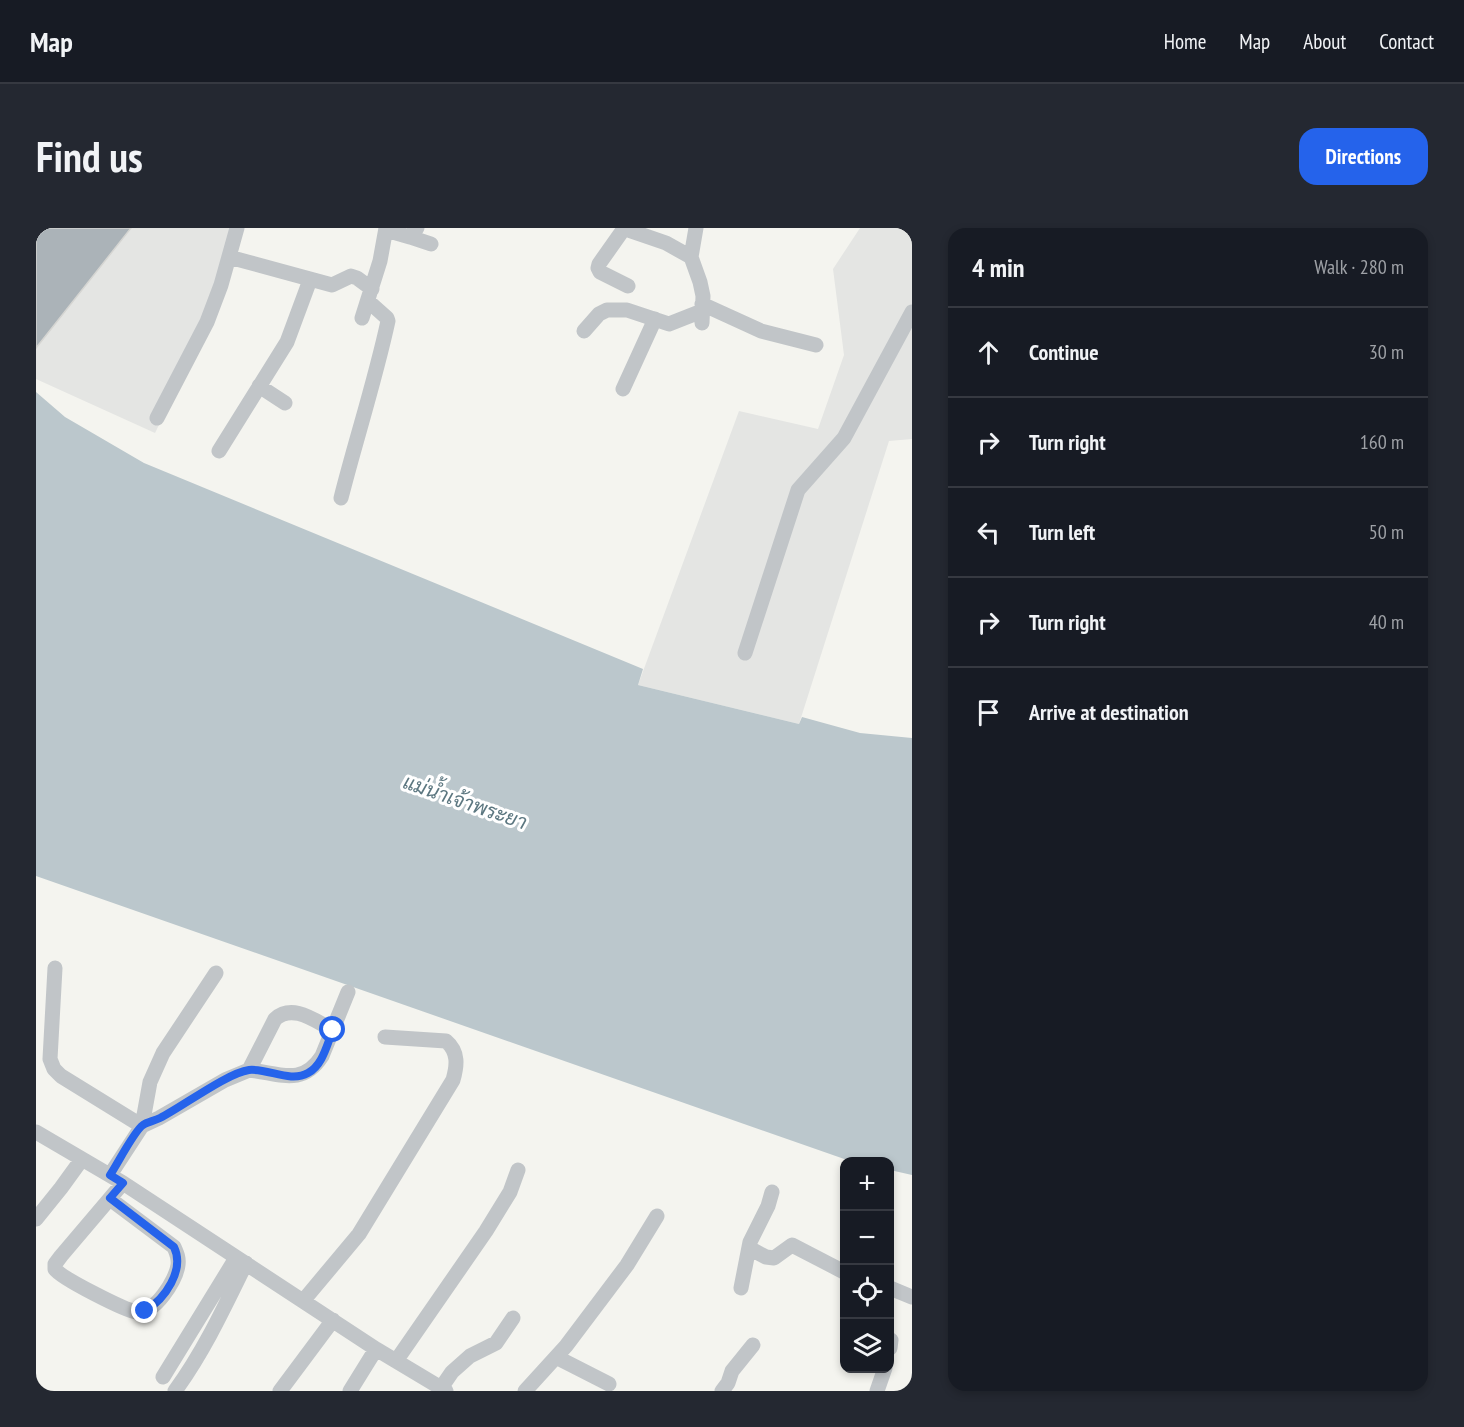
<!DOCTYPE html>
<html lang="en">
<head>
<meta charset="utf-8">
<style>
  :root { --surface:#171b24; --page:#242831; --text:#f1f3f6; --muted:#9ea1a6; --line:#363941; --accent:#2563eb }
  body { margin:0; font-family:"PT Sans Narrow",Sarabun,sans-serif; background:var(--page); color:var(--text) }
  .controls { position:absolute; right:18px; bottom:18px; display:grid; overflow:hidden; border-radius:12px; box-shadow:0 3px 9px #0003 }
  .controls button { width:54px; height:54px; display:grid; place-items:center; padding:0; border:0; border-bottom:2px solid var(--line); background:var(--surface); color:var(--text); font:30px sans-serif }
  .stop { position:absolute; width:18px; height:18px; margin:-14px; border:4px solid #2563eb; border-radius:50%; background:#fff }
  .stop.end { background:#2563eb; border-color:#fff; box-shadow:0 2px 6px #0008 }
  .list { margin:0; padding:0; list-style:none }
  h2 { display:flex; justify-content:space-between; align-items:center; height:78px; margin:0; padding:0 24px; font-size:26px }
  h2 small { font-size:20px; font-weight:400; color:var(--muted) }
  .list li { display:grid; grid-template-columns:39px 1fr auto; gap:18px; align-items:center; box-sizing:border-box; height:90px; padding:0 24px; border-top:2px solid var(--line) }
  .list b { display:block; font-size:22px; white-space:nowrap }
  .list em { font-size:20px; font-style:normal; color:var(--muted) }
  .icon { flex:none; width:33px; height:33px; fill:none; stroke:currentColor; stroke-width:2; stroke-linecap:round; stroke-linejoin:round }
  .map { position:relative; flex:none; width:876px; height:1163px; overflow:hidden; border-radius:18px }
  header { display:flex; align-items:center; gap:36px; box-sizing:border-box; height:84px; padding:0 30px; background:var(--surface); border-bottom:2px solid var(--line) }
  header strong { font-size:28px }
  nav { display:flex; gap:33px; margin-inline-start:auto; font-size:21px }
  .intro { display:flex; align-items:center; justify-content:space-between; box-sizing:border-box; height:144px; padding:0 36px }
  h1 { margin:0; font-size:42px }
  .button { padding:15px 27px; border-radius:18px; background:var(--accent); color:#fff; font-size:21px; font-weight:700 }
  main { display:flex; gap:36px; padding:0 36px }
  aside { flex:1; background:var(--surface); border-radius:18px; box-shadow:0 3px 9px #0003 }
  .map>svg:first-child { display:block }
  .built { fill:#e4e5e3 }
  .water { fill:#bbc7cc }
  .building { fill:#abb3b8; stroke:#d5d5d2; stroke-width:1.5 }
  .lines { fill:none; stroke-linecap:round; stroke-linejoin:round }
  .minor { stroke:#c1c5c8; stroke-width:15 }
  .route { stroke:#2563eb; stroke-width:8 }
  .labels { text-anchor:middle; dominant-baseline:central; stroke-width:6; stroke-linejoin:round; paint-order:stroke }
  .water-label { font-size:20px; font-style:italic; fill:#5c7780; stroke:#fff }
</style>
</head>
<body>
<header>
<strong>Map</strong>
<nav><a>Home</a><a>Map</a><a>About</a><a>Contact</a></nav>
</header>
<div class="intro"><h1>Find us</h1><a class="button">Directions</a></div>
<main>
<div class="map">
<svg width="876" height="1163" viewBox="0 0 876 1163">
  <rect width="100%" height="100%" fill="#f4f4ef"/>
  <path class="built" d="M0 0H203L183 75 119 205 0 151Z
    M824 0H876V211L853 213 763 496 602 457 703 183 782 201 808 127 797 41Z"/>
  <path class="water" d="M0 164 29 189 108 235 607 441 602 457 763 496 766 489 824 505 876 510V947L854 942V934L814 933 0 648Z"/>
  <path class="building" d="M0 0H95L0 120Z"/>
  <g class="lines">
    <path class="minor" d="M660 0 655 29 664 54 667 68 666 95
      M350 2 374 9 381 0
      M374 9 395 16
      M193 29 296 57 315 48 321 50 336 61
      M592 58 564 44 562 40 563 36 587 2H592L630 15 655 29
      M666 76 725 103 780 117
      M326 90 344 33 350 0
      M548 103 563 86 571 82H591L633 96 666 83
      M223 158 249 175
      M587 161 619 91
      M121 190 171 94 185 57 201 0
      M183 223 251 114 274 52
      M305 270C320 211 339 153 352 93L351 90 332 73
      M709 425 762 262 808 210 876 84
      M19 740 14 831 18 841 25 848 106 898 123 890 189 852 213 842 239 791C257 775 279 793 297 802
      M213 842C243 845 266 859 286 828L312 764
      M0 904 87 955 340 1121 410 1163
      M74 947 106 898 114 854 127 825 180 745
      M74 971 138 1019C141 1026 143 1030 142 1037 140 1052 119 1086 101 1084 90 1083 25 1050 19 1041V1036L25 1028 87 955
      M0 991 25 960 46 931
      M713 1020 730 1029 738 1030 756 1017 808 1044
      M705 1060 714 1014 732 978 736 964
      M854 1060 876 1069
      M267 1073 323 1006 417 852C421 838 423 824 410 813L349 809
      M854 1120 855 1112
      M520 1129 573 1156
      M360 1133 450 1003 474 964 482 942
      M127 1149 200 1030
      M405 1160 416 1144 434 1128 460 1115 477 1090
      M139 1163C168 1123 188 1080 210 1035
      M244 1163 297 1092
      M314 1163 340 1121
      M489 1163 530 1118 591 1037 621 988
      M686 1163 692 1155 696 1143 717 1117
      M841 1163 849 1140"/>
  </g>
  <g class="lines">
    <path class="route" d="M109 1083C129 1071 149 1042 138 1019L74 970 87 955 74 947C81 937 98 903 107 897 111 894 118 893 124 890 146 879 191 845 213 842 232 840 254 855 272 845 287 837 291 816 297 802"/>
  </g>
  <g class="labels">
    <g class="water-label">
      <text transform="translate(429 574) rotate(19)">แม่น้ำเจ้าพระยา</text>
    </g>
  </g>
</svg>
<div class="controls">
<button>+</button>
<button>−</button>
<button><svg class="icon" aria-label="locate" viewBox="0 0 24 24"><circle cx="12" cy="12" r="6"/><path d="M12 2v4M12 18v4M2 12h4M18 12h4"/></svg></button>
<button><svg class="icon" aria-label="layers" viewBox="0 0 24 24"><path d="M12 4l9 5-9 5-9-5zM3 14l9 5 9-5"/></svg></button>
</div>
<div class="stop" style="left:297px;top:802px"></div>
<div class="stop end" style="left:109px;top:1083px"></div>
</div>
<aside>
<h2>4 min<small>Walk · 280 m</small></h2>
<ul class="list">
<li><svg class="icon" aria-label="ahead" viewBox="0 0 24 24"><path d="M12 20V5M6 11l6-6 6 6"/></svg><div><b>Continue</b></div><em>30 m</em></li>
<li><svg class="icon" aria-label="right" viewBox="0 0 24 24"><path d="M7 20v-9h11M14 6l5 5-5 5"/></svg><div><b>Turn right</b></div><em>160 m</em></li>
<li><svg class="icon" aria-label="left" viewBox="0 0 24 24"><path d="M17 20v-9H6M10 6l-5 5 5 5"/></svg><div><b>Turn left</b></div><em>50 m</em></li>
<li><svg class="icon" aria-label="right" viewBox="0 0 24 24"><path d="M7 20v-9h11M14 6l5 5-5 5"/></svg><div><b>Turn right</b></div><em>40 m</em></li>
<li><svg class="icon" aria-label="arrive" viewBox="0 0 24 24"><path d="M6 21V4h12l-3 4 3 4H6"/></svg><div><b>Arrive at destination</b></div></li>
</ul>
</aside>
</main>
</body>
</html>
